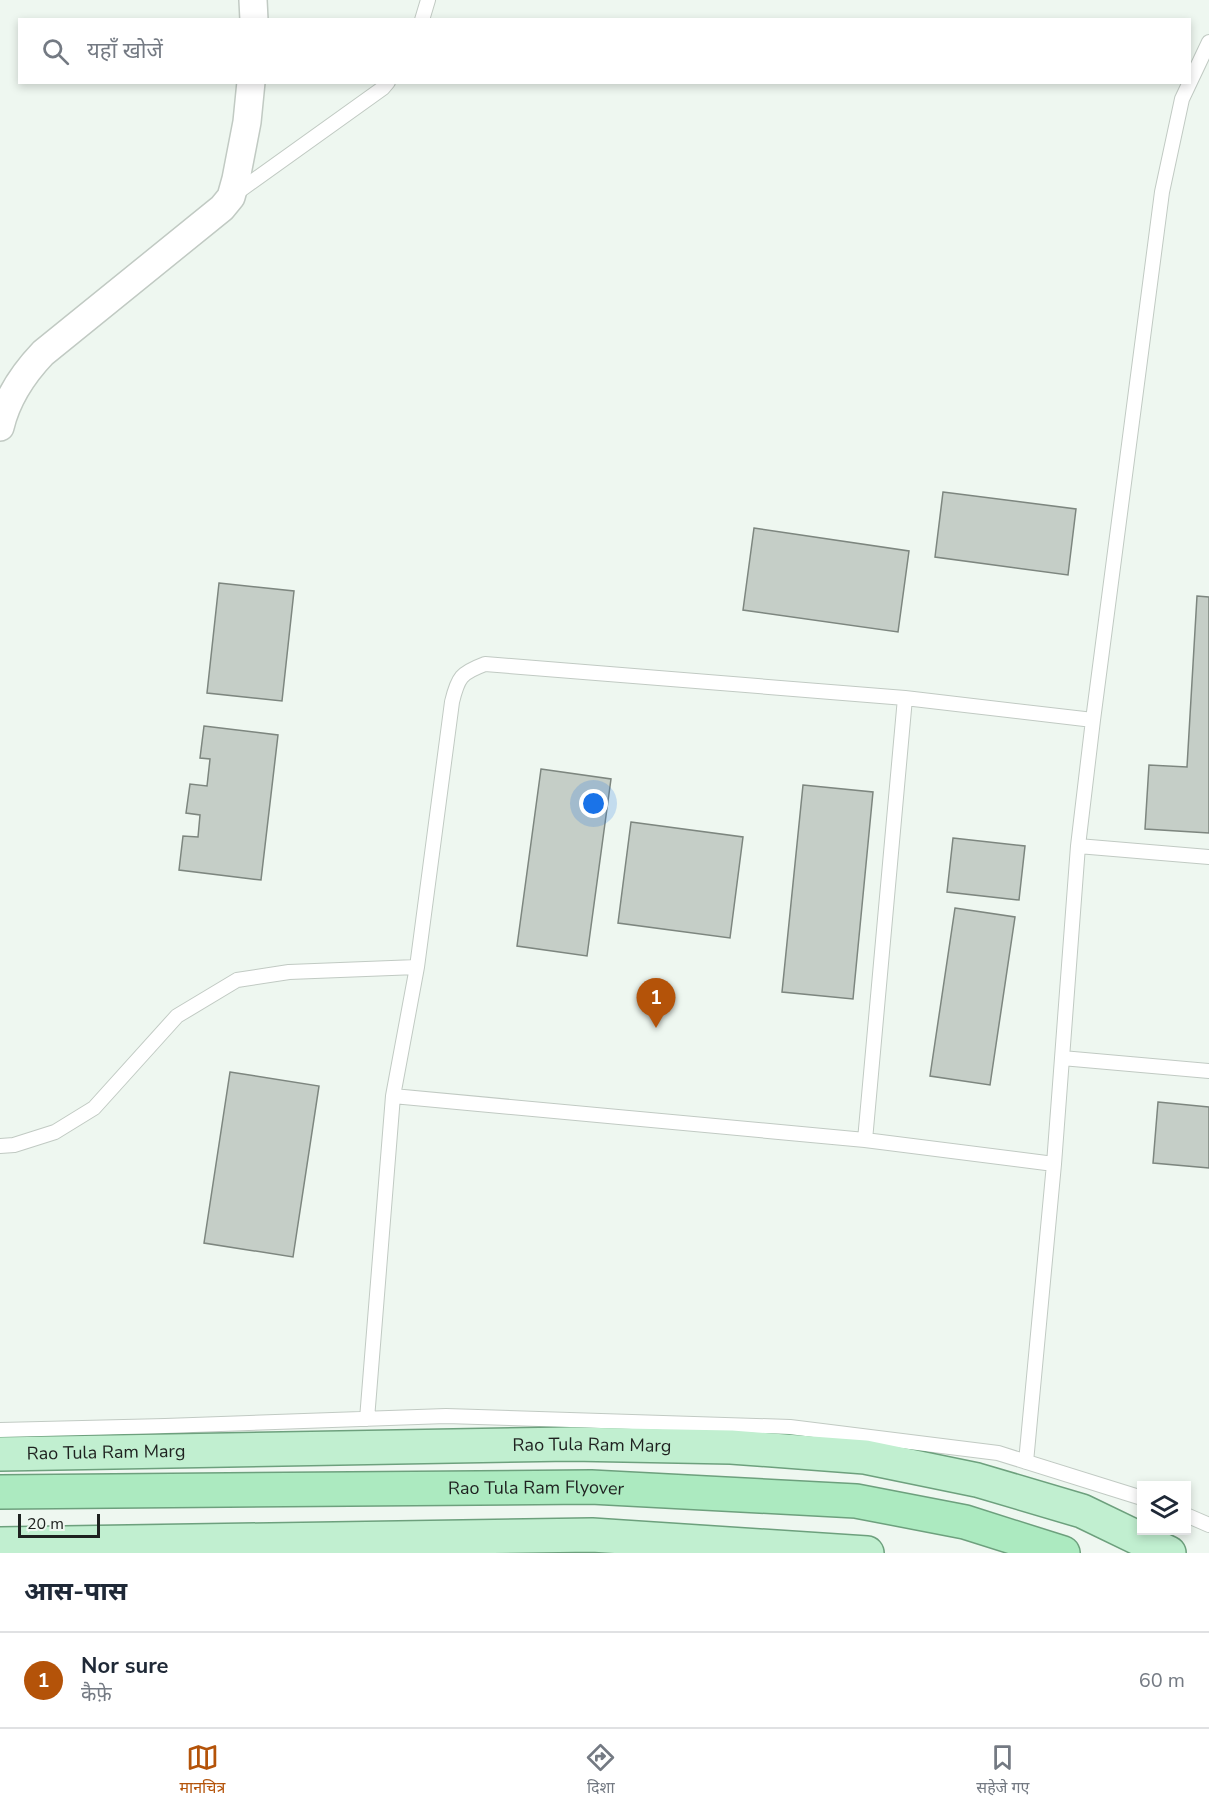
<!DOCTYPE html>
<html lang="hi">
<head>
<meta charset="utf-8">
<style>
  :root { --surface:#fff; --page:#f2f2f3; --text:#1f2937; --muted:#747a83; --line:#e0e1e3; --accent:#b45309 }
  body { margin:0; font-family:"Nunito Sans","Noto Sans Devanagari",sans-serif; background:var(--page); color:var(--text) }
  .controls { position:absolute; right:18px; bottom:18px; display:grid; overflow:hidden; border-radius:0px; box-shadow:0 3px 9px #0003 }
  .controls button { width:54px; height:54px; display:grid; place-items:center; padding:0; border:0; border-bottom:2px solid var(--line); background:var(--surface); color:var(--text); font:30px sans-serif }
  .scale { position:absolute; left:18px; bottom:15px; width:82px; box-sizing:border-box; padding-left:6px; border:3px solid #1e211f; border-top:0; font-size:16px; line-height:21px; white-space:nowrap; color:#1e211f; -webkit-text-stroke:4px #eef7f0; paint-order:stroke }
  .you { position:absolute; left:594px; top:804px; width:21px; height:21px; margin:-15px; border:4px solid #fff; border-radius:50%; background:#1a73e8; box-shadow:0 0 0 9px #1a73e833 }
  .badge { display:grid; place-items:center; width:39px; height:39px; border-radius:50%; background:var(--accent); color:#fff; font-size:20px; font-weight:700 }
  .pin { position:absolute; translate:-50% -50px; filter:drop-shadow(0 2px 3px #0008) }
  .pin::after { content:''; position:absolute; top:32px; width:21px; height:18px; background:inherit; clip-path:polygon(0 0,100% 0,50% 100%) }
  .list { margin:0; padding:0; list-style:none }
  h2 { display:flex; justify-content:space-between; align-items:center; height:78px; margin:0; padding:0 24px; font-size:26px }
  h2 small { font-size:20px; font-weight:400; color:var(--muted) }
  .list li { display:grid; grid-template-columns:39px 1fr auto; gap:18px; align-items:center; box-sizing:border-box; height:96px; padding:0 24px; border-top:2px solid var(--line) }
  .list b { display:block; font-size:22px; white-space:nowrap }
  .list p { margin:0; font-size:20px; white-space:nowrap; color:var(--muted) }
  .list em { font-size:20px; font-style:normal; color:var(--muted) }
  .icon { flex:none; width:33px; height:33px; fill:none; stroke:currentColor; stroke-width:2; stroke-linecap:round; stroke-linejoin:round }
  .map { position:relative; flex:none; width:1209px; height:1553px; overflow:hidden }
  .search { position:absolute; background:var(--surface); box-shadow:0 3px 9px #0003; left:18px; right:18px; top:18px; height:66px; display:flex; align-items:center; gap:15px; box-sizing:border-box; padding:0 21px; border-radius:0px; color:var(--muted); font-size:22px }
  .sheet { height:174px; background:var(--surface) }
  nav { display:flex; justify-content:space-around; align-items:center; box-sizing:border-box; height:84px; border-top:2px solid var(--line); background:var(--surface); font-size:16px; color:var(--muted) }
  nav a { display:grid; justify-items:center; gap:3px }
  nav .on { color:var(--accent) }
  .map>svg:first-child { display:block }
  .building { fill:#c5cec7; stroke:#7d867f; stroke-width:1.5 }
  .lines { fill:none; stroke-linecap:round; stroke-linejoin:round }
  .service-casing { stroke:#c1cac3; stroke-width:16 }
  .minor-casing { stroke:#c1cac3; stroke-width:30 }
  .primary-casing { stroke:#6da07d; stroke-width:36 }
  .trunk-casing { stroke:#6da07d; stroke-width:36 }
  .service { stroke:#fff; stroke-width:14 }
  .minor { stroke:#fff; stroke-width:27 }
  .primary { stroke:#c1efd0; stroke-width:33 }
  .trunk { stroke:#aceac0; stroke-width:33 }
  .labels { text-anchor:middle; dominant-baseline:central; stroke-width:5; stroke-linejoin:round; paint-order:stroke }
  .street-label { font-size:18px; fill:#1e211f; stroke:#eef7f0 }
</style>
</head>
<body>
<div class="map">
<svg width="1209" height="1553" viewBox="0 0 1209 1553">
  <rect width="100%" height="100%" fill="#eef7f0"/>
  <path class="building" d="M943 492 1076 509 1068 575 935 557Z
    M754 528 909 551 898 632 743 610Z
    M219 583 294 591 282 701 207 693Z
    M1197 596 1209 597V833L1145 829 1149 765 1187 767Z
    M204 726 278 735 261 880 179 870 183 836 198 837 200 815 186 813 190 784 207 786 210 759 200 758Z
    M541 769 611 779 587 956 517 946Z
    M803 785 873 792 853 999 782 992Z
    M631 822 743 837 730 938 618 923Z
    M953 838 1025 846 1019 900 947 892Z
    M955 908 1015 917 990 1085 930 1076Z
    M230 1072 319 1086 293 1257 204 1243Z
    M1158 1102 1209 1107V1168L1153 1163Z"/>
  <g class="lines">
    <defs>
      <path id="service" d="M422 20 428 0
        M235 194 383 88 388 82
        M1078 846 1209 857
        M1062 1058 1209 1071
        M393 1096 865 1140 1054 1164
        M865 1140 905 698
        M0 1146 14 1145 55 1132 94 1108 177 1016 237 980 289 972 417 967
        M367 1419 393 1096 417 967 452 702C458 677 461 673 485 664L905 698 1093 720
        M0 1430 165 1426 446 1416 790 1427 998 1453 1142 1498
        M1026 1462 1054 1164 1078 846 1093 720 1162 192 1182 99 1209 42
        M1186 1515 1209 1525"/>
      <path id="minor" d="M253 0 254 20
        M0 427C7 398 22 375 43 353L222 208 231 197 236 179 247 122 251 82"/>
      <g id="primary">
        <path id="s1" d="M0 1454 571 1444 731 1447 865 1457 977 1480 1082 1511 1169 1553"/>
        <path d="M0 1544 592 1535 867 1553"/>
      </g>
      <g id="trunk">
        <path id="s2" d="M0 1492 591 1487 856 1501 965 1522 1063 1553"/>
      </g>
    </defs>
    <use href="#service" class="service-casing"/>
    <use href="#minor" class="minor-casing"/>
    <use href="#primary" class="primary-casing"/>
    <use href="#trunk" class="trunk-casing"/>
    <use href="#service" class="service"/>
    <use href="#minor" class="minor"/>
    <use href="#primary" class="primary"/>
    <use href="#trunk" class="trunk"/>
  </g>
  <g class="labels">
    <g class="street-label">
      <text stroke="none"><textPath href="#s1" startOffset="592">Rao Tula Ram Marg</textPath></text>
      <text stroke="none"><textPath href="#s1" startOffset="106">Rao Tula Ram Marg</textPath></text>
      <text stroke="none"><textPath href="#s2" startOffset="536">Rao Tula Ram Flyover</textPath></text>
    </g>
  </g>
</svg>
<div class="controls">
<button><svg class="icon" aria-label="layers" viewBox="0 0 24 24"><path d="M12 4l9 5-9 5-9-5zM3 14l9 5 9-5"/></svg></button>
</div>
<div class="scale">20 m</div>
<div class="you"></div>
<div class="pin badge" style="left:656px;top:1028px">1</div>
<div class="search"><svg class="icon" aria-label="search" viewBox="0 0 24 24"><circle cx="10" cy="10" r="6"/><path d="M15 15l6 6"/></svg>यहाँ खोजें</div>
</div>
<section class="sheet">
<h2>आस-पास<small></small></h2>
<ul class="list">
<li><span class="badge">1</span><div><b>Nor sure</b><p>कैफ़े</p></div><em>60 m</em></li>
</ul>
</section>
<nav>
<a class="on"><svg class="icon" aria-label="map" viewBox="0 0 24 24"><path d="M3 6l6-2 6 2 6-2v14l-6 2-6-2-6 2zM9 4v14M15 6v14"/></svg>मानचित्र</a>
<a><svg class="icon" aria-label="directions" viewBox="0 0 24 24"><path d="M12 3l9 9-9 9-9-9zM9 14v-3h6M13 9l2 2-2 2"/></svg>दिशा</a>
<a><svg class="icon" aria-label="saved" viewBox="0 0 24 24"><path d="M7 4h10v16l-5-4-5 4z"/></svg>सहेजे गए</a>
</nav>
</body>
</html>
